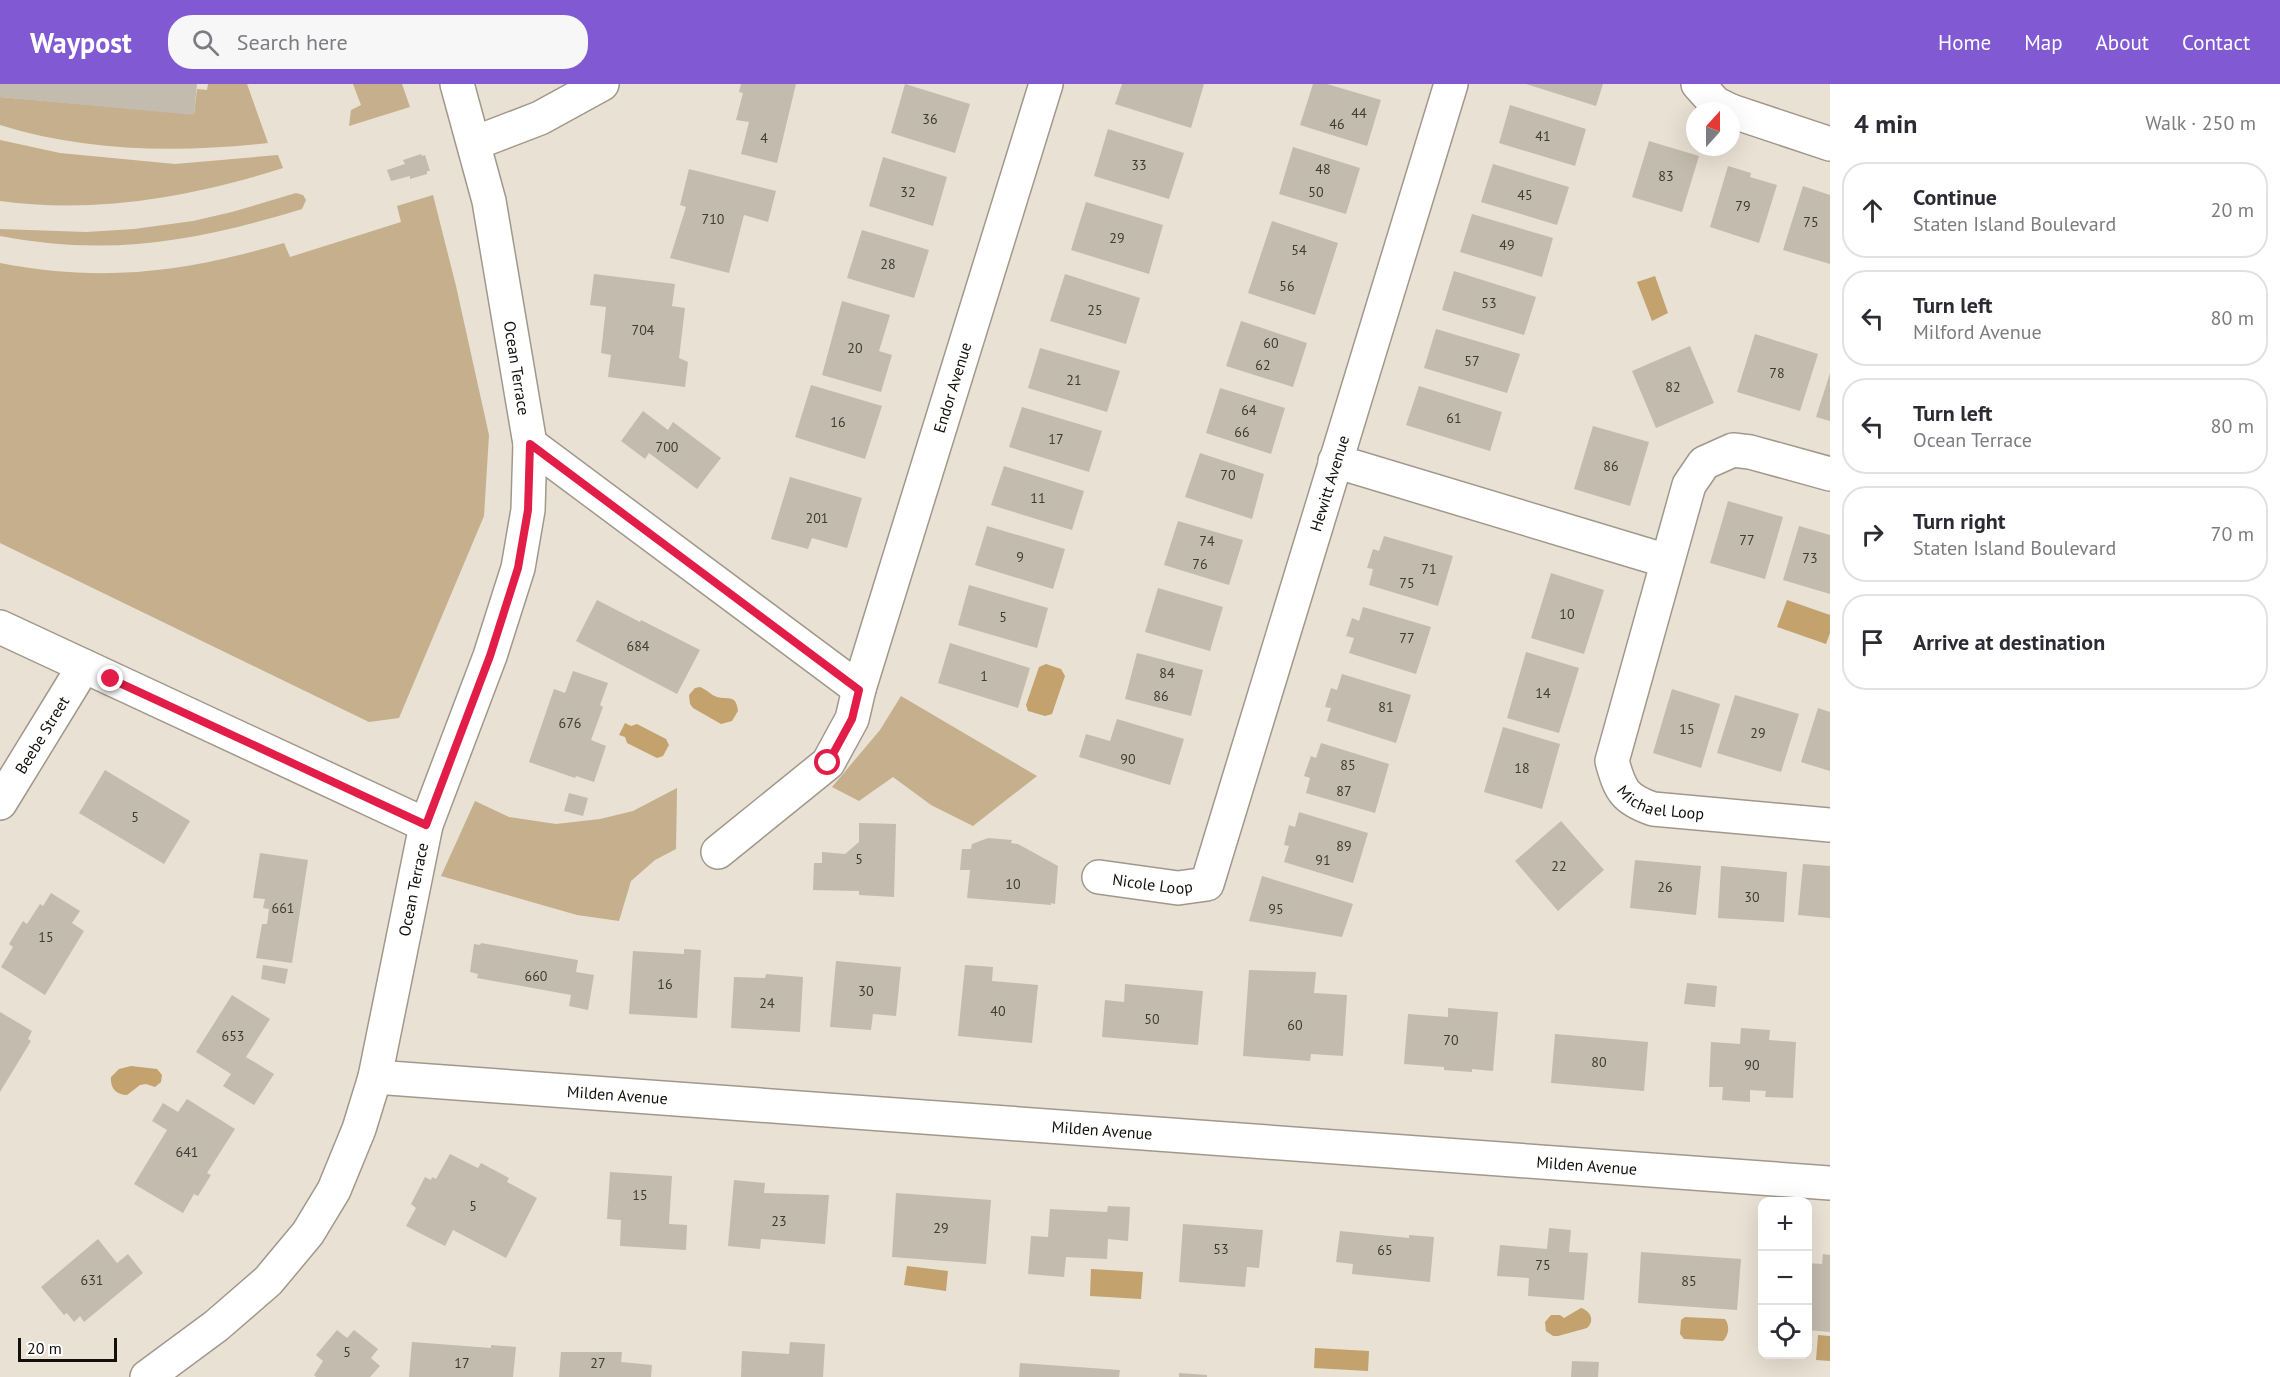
<!DOCTYPE html>
<html lang="en">
<head>
<meta charset="utf-8">
<style>
  :root { --surface:#fff; --page:#f7f7f7; --text:#2b2b33; --muted:#7c7c81; --line:#e1e1e2; --accent:#8059d3 }
  body { margin:0; font-family:"PT Sans",sans-serif; background:var(--page); color:var(--text) }
  .controls { position:absolute; right:18px; bottom:18px; display:grid; overflow:hidden; border-radius:12px; box-shadow:0 6px 24px #0002 }
  .controls button { width:54px; height:54px; display:grid; place-items:center; padding:0; border:0; border-bottom:2px solid var(--line); background:var(--surface); color:var(--text); font:30px sans-serif }
  .compass { position:absolute; left:1686px; top:18px; width:54px; height:54px; border-radius:50%; background:var(--surface); box-shadow:0 6px 24px #0002; rotate:21deg }
  .scale { position:absolute; left:18px; bottom:15px; width:99px; box-sizing:border-box; padding-left:6px; border:3px solid #12100b; border-top:0; font-size:16px; line-height:21px; white-space:nowrap; color:#12100b; -webkit-text-stroke:4px #fff; paint-order:stroke }
  .stop { position:absolute; width:18px; height:18px; margin:-14px; border:4px solid #e11d48; border-radius:50%; background:#fff }
  .stop.end { background:#e11d48; border-color:#fff; box-shadow:0 2px 6px #0008 }
  .list { margin:0; padding:0; list-style:none }
  h2 { display:flex; justify-content:space-between; align-items:center; height:78px; margin:0; padding:0 24px; font-size:26px }
  h2 small { font-size:20px; font-weight:400; color:var(--muted) }
  .list li { display:grid; grid-template-columns:39px 1fr auto; gap:18px; align-items:center; box-sizing:border-box; height:96px; margin:0 12px 12px; padding:0 12px; border:2px solid var(--line); border-radius:24px }
  .list b { display:block; font-size:22px; white-space:nowrap }
  .list p { margin:0; font-size:20px; white-space:nowrap; color:var(--muted) }
  .list em { font-size:20px; font-style:normal; color:var(--muted) }
  .icon { flex:none; width:33px; height:33px; fill:none; stroke:currentColor; stroke-width:2; stroke-linecap:round; stroke-linejoin:round }
  .map { position:relative; flex:none; width:1830px; height:1293px; overflow:hidden }
  header { display:flex; align-items:center; gap:36px; box-sizing:border-box; height:84px; padding:0 30px; background:var(--accent); color:#fff }
  header strong { font-size:28px }
  nav { display:flex; gap:33px; margin-inline-start:auto; font-size:21px }
  .search { width:420px; height:54px; background:var(--page); display:flex; align-items:center; gap:15px; box-sizing:border-box; padding:0 21px; border-radius:24px; color:var(--muted); font-size:22px }
  main { display:flex }
  aside { flex:1; background:var(--surface) }
  .map>svg:first-child { display:block }
  .green { fill:#c5af8d }
  .water { fill:#c3a26d }
  .building { fill:#c3bbad }
  .lines { fill:none; stroke-linecap:round; stroke-linejoin:round }
  .minor-casing { stroke:#a1988b; stroke-width:36 }
  .minor { stroke:#fff; stroke-width:33 }
  .route { stroke:#e11d48; stroke-width:8 }
  .labels { text-anchor:middle; dominant-baseline:central; stroke-width:5; stroke-linejoin:round; paint-order:stroke }
  .number-label { font-size:14px; fill:#3e3b34 }
  .street-label { font-size:16px; fill:#12100b; stroke:#fff }
</style>
</head>
<body>
<header>
<strong>Waypost</strong>
<div class="search"><svg class="icon" aria-label="search" viewBox="0 0 24 24"><circle cx="10" cy="10" r="6"/><path d="M15 15l6 6"/></svg>Search here</div>
<nav><a>Home</a><a>Map</a><a>About</a><a>Contact</a></nav>
</header>
<main>
<div class="map">
<svg width="1830" height="1293" viewBox="0 0 1830 1293">
  <rect width="100%" height="100%" fill="#e9e1d3"/>
  <path class="green" d="M208 0H247L268 59C179 69 86 68 0 41V13L194 30 197 5 207 6Z
    M353 0H402L410 23 349 42 351 26 361 21Z
    M0 56 60 69 175 80 278 71 283 84C192 113 95 130 0 117Z
    M296 109 303 111 306 116 302 125C196 157 111 173 0 152V145L86 148 134 145 193 137 232 128Z
    M433 111 456 202 489 351 484 432 399 634 369 638 0 459V179C103 199 185 188 284 159L290 173 401 138 397 122Z
    M901 612 1037 692 973 742 931 721 893 693 859 717 832 703 880 646Z
    M677 704 676 765 655 776 631 797 619 837 577 831 441 792 475 717 509 733 556 740 600 735 633 727Z"/>
  <path class="water" d="M1655 192 1668 229 1652 237 1637 198Z
    M1787 516 1830 531V549L1826 560 1777 543Z
    M1046 580 1061 585 1065 592 1052 630 1045 632 1028 627 1026 621 1039 583Z
    M700 603C706 605 711 611 717 613 729 616 736 610 738 627L732 637 721 640 693 624 690 620 689 611 695 604Z
    M625 639 631 642 637 640 666 655 669 661 663 672 657 674 627 659 625 653 619 651Z
    M131 982 157 985 162 991 161 998 155 1003 146 1000 140 1001 127 1011C116 1011 110 1004 111 993L119 985Z
    M907 1182 948 1187 946 1207 904 1201Z
    M1091 1185 1143 1188 1141 1215 1090 1212Z
    M1581 1224C1591 1227 1595 1237 1587 1244L1558 1252H1553L1546 1247 1545 1238 1551 1231H1560L1564 1234Z
    M1685 1233 1725 1235C1730 1242 1729 1251 1723 1257L1684 1255 1680 1250 1681 1236Z
    M1818 1251 1830 1252V1277L1816 1276Z
    M1315 1264 1369 1267 1368 1287 1314 1284Z"/>
  <path class="building" d="M0 0H197L194 31 0 13Z
    M741 0H796L777 79 741 70 749 38 736 36 743 9 739 8Z
    M905 0 970 20 955 69 891 49Z
    M1122 0H1204L1191 44 1115 20Z
    M1313 0H1327L1381 16 1367 62 1300 41Z
    M1526 0H1603L1596 22Z
    M1510 21 1586 45 1575 82 1499 59Z
    M1108 45 1184 69 1169 115 1094 92Z
    M1649 57 1699 72 1682 128 1632 113Z
    M1293 63 1360 84 1346 130 1279 110Z
    M421 70 422 72 425 71 430 87H427V90L410 95V92L391 97 387 86 405 80 403 76Z
    M883 73 947 93 933 142 869 122Z
    M1493 80 1569 103 1557 141 1481 118Z
    M1728 82 1751 89 1750 93 1777 101 1759 159 1710 143Z
    M689 85 776 107 768 138 744 131 729 189 670 174 686 123 680 121Z
    M1803 102 1830 111V180L1783 166Z
    M1086 118 1163 141 1149 190 1071 166Z
    M1472 130 1553 154 1542 193 1460 168Z
    M1272 137 1338 159 1315 231 1248 209Z
    M862 146 929 166 914 214 847 194Z
    M1454 187 1536 213 1524 251 1442 226Z
    M594 190 675 200 672 222 685 224 679 274 688 278 685 303 608 293 611 271 601 269 606 223 590 221Z
    M1065 190 1140 214 1126 260 1050 237Z
    M842 217 890 231 879 267 892 271 881 308 822 291Z
    M1241 237 1307 259 1293 303 1226 282Z
    M1436 245 1520 270 1507 309 1424 284Z
    M1755 250 1818 270 1800 327 1737 308Z
    M1690 262 1714 319 1656 344 1632 287Z
    M1040 264 1120 287 1107 328 1028 304Z
    M1830 289V337L1816 333Z
    M811 301 882 322 865 375 795 353Z
    M1419 302 1502 328 1490 367 1406 341Z
    M1220 304 1285 324 1271 370 1206 349Z
    M1022 323 1102 347 1089 388 1009 363Z
    M643 327 668 346 673 338 721 374 697 405 649 369 645 375 621 357Z
    M1593 342 1649 358 1630 422 1574 405Z
    M1200 369 1264 390 1252 435 1185 413Z
    M1004 382 1084 407 1072 446 991 421Z
    M790 393 862 414 847 464 812 454 808 465 771 455Z
    M1728 417 1783 433 1765 495 1710 479Z
    M1178 437 1243 456 1229 501 1164 481Z
    M987 442 1065 465 1053 505 975 481Z
    M1799 442 1830 451V510L1783 496Z
    M1384 452 1453 472 1438 522 1369 501 1373 485 1367 484 1373 465 1379 467Z
    M1551 489 1604 506 1584 570 1531 554Z
    M969 501 1048 524 1037 564 958 541Z
    M1158 504 1223 523 1210 567 1145 548Z
    M597 516 640 538 641 536 700 566 677 610 576 557Z
    M1363 523 1431 543 1416 590 1349 569 1354 554 1346 552 1352 534 1359 537Z
    M950 559 1030 584 1018 624 938 599Z
    M1526 568 1579 584 1559 649 1507 634Z
    M1137 569 1203 586 1191 632 1125 615Z
    M573 587 608 599 600 621 603 623 591 656 606 662 594 698 576 692 575 694 529 678 554 605 565 609Z
    M1342 590 1411 611 1396 659 1327 637 1331 624 1325 623 1331 604 1337 606Z
    M1672 605 1720 620 1701 684 1653 669Z
    M1735 611 1799 630 1781 688 1717 669Z
    M1818 624 1830 628V687L1801 678Z
    M1117 635 1184 655 1170 701 1079 673 1086 650 1110 657Z
    M1503 643 1560 660 1542 725 1484 708Z
    M1321 659 1389 680 1375 729 1306 709 1310 694 1304 692 1311 672 1316 674Z
    M105 686 190 737 164 780 79 729Z
    M569 709 588 714 583 732 564 727Z
    M1299 728 1368 749 1353 799 1284 778 1289 762 1284 761 1289 741 1295 743Z
    M1561 737 1604 786 1558 827 1515 777Z
    M859 739 896 740 894 813 859 811V807L813 806 814 779H822V768L845 770 859 758Z
    M988 754 1012 756 1011 759 1018 760 1058 782 1055 820 1051 819V821L967 814 970 786H960L962 765H971L972 760Z
    M260 769 308 776 292 879 256 874 262 840H267L269 825 263 824 265 815 253 814Z
    M1635 776 1701 782 1696 831 1630 824Z
    M1803 780 1830 782V834L1798 831Z
    M1721 782 1787 788 1784 838 1718 834Z
    M1262 792 1353 820 1342 853 1249 837Z
    M51 809 80 827 72 839 84 847 45 911 1 883 13 863 9 860 23 837 27 840 40 820 43 822Z
    M481 859 578 876 576 888 594 891 588 926 569 922 571 911 477 894 478 890 470 888 474 860 480 861Z
    M684 865 701 866 697 934 629 930 633 867 684 870Z
    M836 877 901 883 896 932 873 930 871 946 830 943Z
    M263 881 288 885 285 900 261 895Z
    M965 881 993 883 992 897 1038 901 1032 959 958 952Z
    M1249 886 1316 888 1314 909 1347 911 1343 972 1311 970 1310 977 1243 972Z
    M766 890 803 893 800 948 731 944 734 893 765 894Z
    M1687 899 1717 902 1715 923 1684 920Z
    M1125 900 1203 907 1198 961 1102 953 1105 916 1124 918Z
    M232 911 270 935 246 973 274 990 254 1021 223 1002 231 990 196 968Z
    M1448 924 1498 928 1493 987 1472 985V988L1444 986V983L1404 980 1408 930 1448 933Z
    M0 928 32 947 28 955 31 957 0 1008Z
    M1741 944 1770 946 1769 956 1796 958 1793 1014 1765 1013 1766 1007 1750 1006V1018L1722 1016 1723 1003H1709L1711 958 1740 960Z
    M1555 950 1648 958 1644 1007 1551 999Z
    M187 1015 235 1045 207 1089 211 1091 198 1112 194 1110 183 1129 134 1100 167 1046 152 1037 163 1019 178 1028Z
    M450 1070 478 1084 481 1079 509 1094 507 1098 537 1114 506 1174 453 1146 445 1162 406 1142 416 1124 411 1120 425 1093 431 1096 432 1093 436 1095Z
    M610 1088 672 1092 669 1140 687 1141 686 1166 620 1162 621 1136 607 1135Z
    M734 1096 765 1099 764 1109 829 1111 825 1160 761 1155 760 1165 728 1162Z
    M896 1109 991 1116 986 1180 892 1173Z
    M1108 1122 1130 1123 1128 1157 1108 1155 1107 1175 1066 1173 1064 1193 1028 1190 1031 1152 1048 1153 1050 1125 1107 1128Z
    M1183 1140 1263 1146 1259 1184 1247 1183 1245 1203 1179 1198Z
    M1549 1144 1571 1146 1569 1168 1588 1169 1584 1216 1528 1212 1529 1194 1497 1192 1500 1161 1547 1165Z
    M1340 1147 1409 1154V1151L1434 1153 1430 1198 1352 1190 1353 1180 1336 1178Z
    M98 1155 117 1179 128 1170 143 1189 84 1238 80 1232 74 1238 67 1229 64 1231 41 1203Z
    M1641 1168 1741 1175 1737 1226 1638 1219Z
    M1823 1170 1830 1171V1248L1808 1246V1179L1822 1180Z
    M337 1246 347 1254 354 1246 378 1265 371 1274 380 1282 370 1293H316L314 1291 323 1277 316 1271Z
    M412 1258 491 1264V1261L516 1263 513 1293H409Z
    M790 1258 825 1260 823 1293H741L742 1267 789 1270Z
    M561 1268H622L621 1278 652 1281 651 1293H559Z
    M1572 1277 1599 1278 1598 1293H1571Z
    M1020 1279 1120 1286 1119 1293H1019Z
    M1179 1289 1207 1291V1293H1179Z"/>
  <g class="lines">
    <defs>
      <g id="minor">
        <path d="M1698 0 1715 19 1731 27"/>
        <path d="M1731 27 1830 60"/>
        <path d="M475 59 540 34 602 0"/>
        <path d="M530 360 859 605"/>
        <path d="M1335 377 1667 477"/>
        <path id="s1" d="M1830 390 1750 368 1733 366 1704 379 1689 401 1612 677C1620 706 1624 715 1653 725L1830 741"/>
        <path d="M0 543 426 741"/>
        <path id="s2" d="M0 719 84 582"/>
        <path id="s3" d="M718 768 828 679 852 635 859 605 1046 0"/>
        <path id="s4" d="M1099 793 1178 804 1207 800 1451 0"/>
        <path id="s5" d="M375 993 1830 1099"/>
        <path id="s6" d="M147 1293 216 1242 268 1197 308 1149 334 1106 359 1045 375 993 426 741 490 572 518 484 528 426 530 360 489 117 457 0"/>
      </g>
    </defs>
    <use href="#minor" class="minor-casing"/>
    <use href="#minor" class="minor"/>
  </g>
  <g class="lines">
    <path class="route" d="M111 595 426 741 490 572 518 484 528 426 530 360 859 606 852 635 828 679"/>
  </g>
  <g class="labels">
    <g class="number-label">
      <text x="1359" y="29">44</text>
      <text x="930" y="35">36</text>
      <text x="1337" y="40">46</text>
      <text x="1543" y="52">41</text>
      <text x="764" y="54">4</text>
      <text x="1139" y="81">33</text>
      <text x="1323" y="85">48</text>
      <text x="1666" y="92">83</text>
      <text x="908" y="108">32</text>
      <text x="1316" y="108">50</text>
      <text x="1525" y="111">45</text>
      <text x="1743" y="122">79</text>
      <text x="713" y="135">710</text>
      <text x="1811" y="138">75</text>
      <text x="1117" y="154">29</text>
      <text x="1507" y="161">49</text>
      <text x="1299" y="166">54</text>
      <text x="888" y="180">28</text>
      <text x="1287" y="202">56</text>
      <text x="1489" y="219">53</text>
      <text x="1095" y="226">25</text>
      <text x="643" y="246">704</text>
      <text x="1271" y="259">60</text>
      <text x="855" y="264">20</text>
      <text x="1472" y="277">57</text>
      <text x="1263" y="281">62</text>
      <text x="1777" y="289">78</text>
      <text x="1074" y="296">21</text>
      <text x="1673" y="303">82</text>
      <text x="1249" y="326">64</text>
      <text x="1454" y="334">61</text>
      <text x="838" y="338">16</text>
      <text x="1242" y="348">66</text>
      <text x="1056" y="355">17</text>
      <text x="667" y="363">700</text>
      <text x="1611" y="382">86</text>
      <text x="1228" y="391">70</text>
      <text x="1038" y="414">11</text>
      <text x="817" y="434">201</text>
      <text x="1747" y="456">77</text>
      <text x="1207" y="457">74</text>
      <text x="1020" y="473">9</text>
      <text x="1810" y="474">73</text>
      <text x="1200" y="480">76</text>
      <text x="1429" y="485">71</text>
      <text x="1407" y="499">75</text>
      <text x="1567" y="530">10</text>
      <text x="1003" y="533">5</text>
      <text x="1407" y="554">77</text>
      <text x="638" y="562">684</text>
      <text x="1167" y="589">84</text>
      <text x="984" y="592">1</text>
      <text x="1543" y="609">14</text>
      <text x="1161" y="612">86</text>
      <text x="1386" y="623">81</text>
      <text x="570" y="639">676</text>
      <text x="1687" y="645">15</text>
      <text x="1758" y="649">29</text>
      <text x="1128" y="675">90</text>
      <text x="1348" y="681">85</text>
      <text x="1522" y="684">18</text>
      <text x="1344" y="707">87</text>
      <text x="135" y="733">5</text>
      <text x="1344" y="762">89</text>
      <text x="859" y="775">5</text>
      <text x="1323" y="776">91</text>
      <text x="1559" y="782">22</text>
      <text x="1013" y="800">10</text>
      <text x="1665" y="803">26</text>
      <text x="1752" y="813">30</text>
      <text x="283" y="824">661</text>
      <text x="1276" y="825">95</text>
      <text x="46" y="853">15</text>
      <text x="536" y="892">660</text>
      <text x="665" y="900">16</text>
      <text x="866" y="907">30</text>
      <text x="767" y="919">24</text>
      <text x="998" y="927">40</text>
      <text x="1152" y="935">50</text>
      <text x="1295" y="941">60</text>
      <text x="233" y="952">653</text>
      <text x="1451" y="956">70</text>
      <text x="1599" y="978">80</text>
      <text x="1752" y="981">90</text>
      <text x="187" y="1068">641</text>
      <text x="640" y="1111">15</text>
      <text x="473" y="1122">5</text>
      <text x="779" y="1137">23</text>
      <text x="941" y="1144">29</text>
      <text x="1221" y="1165">53</text>
      <text x="1385" y="1166">65</text>
      <text x="1543" y="1181">75</text>
      <text x="92" y="1196">631</text>
      <text x="1689" y="1197">85</text>
      <text x="347" y="1268">5</text>
      <text x="462" y="1279">17</text>
      <text x="598" y="1279">27</text>
    </g>
    <g class="street-label">
      <text transform="translate(517 284) rotate(81)">Ocean Terrace</text>
      <text stroke="none"><textPath href="#s3" startOffset="538">Endor Avenue</textPath></text>
      <text stroke="none"><textPath href="#s4" startOffset="528">Hewitt Avenue</textPath></text>
      <text stroke="none"><textPath href="#s2" startOffset="80">Beebe Street</textPath></text>
      <text stroke="none"><textPath href="#s1" startOffset="518">Michael Loop</textPath></text>
      <text stroke="none"><textPath href="#s4" startOffset="54">Nicole Loop</textPath></text>
      <text stroke="none"><textPath href="#s6" startOffset="579">Ocean Terrace</textPath></text>
      <text stroke="none"><textPath href="#s5" startOffset="243">Milden Avenue</textPath></text>
      <text stroke="none"><textPath href="#s5" startOffset="729">Milden Avenue</textPath></text>
      <text stroke="none"><textPath href="#s5" startOffset="1215">Milden Avenue</textPath></text>
    </g>
  </g>
</svg>
<div class="controls">
<button>+</button>
<button>−</button>
<button><svg class="icon" aria-label="locate" viewBox="0 0 24 24"><circle cx="12" cy="12" r="6"/><path d="M12 2v4M12 18v4M2 12h4M18 12h4"/></svg></button>
</div>
<svg class="compass" viewBox="-18 -18 36 36"><path d="M0-13l5 13h-10z" fill="#e53935"/><path d="M0 13l5-13h-10z" fill="#7c7c81"/></svg>
<div class="scale">20 m</div>
<div class="stop" style="left:828px;top:679px"></div>
<div class="stop end" style="left:111px;top:595px"></div>
</div>
<aside>
<h2>4 min<small>Walk · 250 m</small></h2>
<ul class="list">
<li><svg class="icon" aria-label="ahead" viewBox="0 0 24 24"><path d="M12 20V5M6 11l6-6 6 6"/></svg><div><b>Continue</b><p>Staten Island Boulevard</p></div><em>20 m</em></li>
<li><svg class="icon" aria-label="left" viewBox="0 0 24 24"><path d="M17 20v-9H6M10 6l-5 5 5 5"/></svg><div><b>Turn left</b><p>Milford Avenue</p></div><em>80 m</em></li>
<li><svg class="icon" aria-label="left" viewBox="0 0 24 24"><path d="M17 20v-9H6M10 6l-5 5 5 5"/></svg><div><b>Turn left</b><p>Ocean Terrace</p></div><em>80 m</em></li>
<li><svg class="icon" aria-label="right" viewBox="0 0 24 24"><path d="M7 20v-9h11M14 6l5 5-5 5"/></svg><div><b>Turn right</b><p>Staten Island Boulevard</p></div><em>70 m</em></li>
<li><svg class="icon" aria-label="arrive" viewBox="0 0 24 24"><path d="M6 21V4h12l-3 4 3 4H6"/></svg><div><b>Arrive at destination</b></div></li>
</ul>
</aside>
</main>
</body>
</html>
